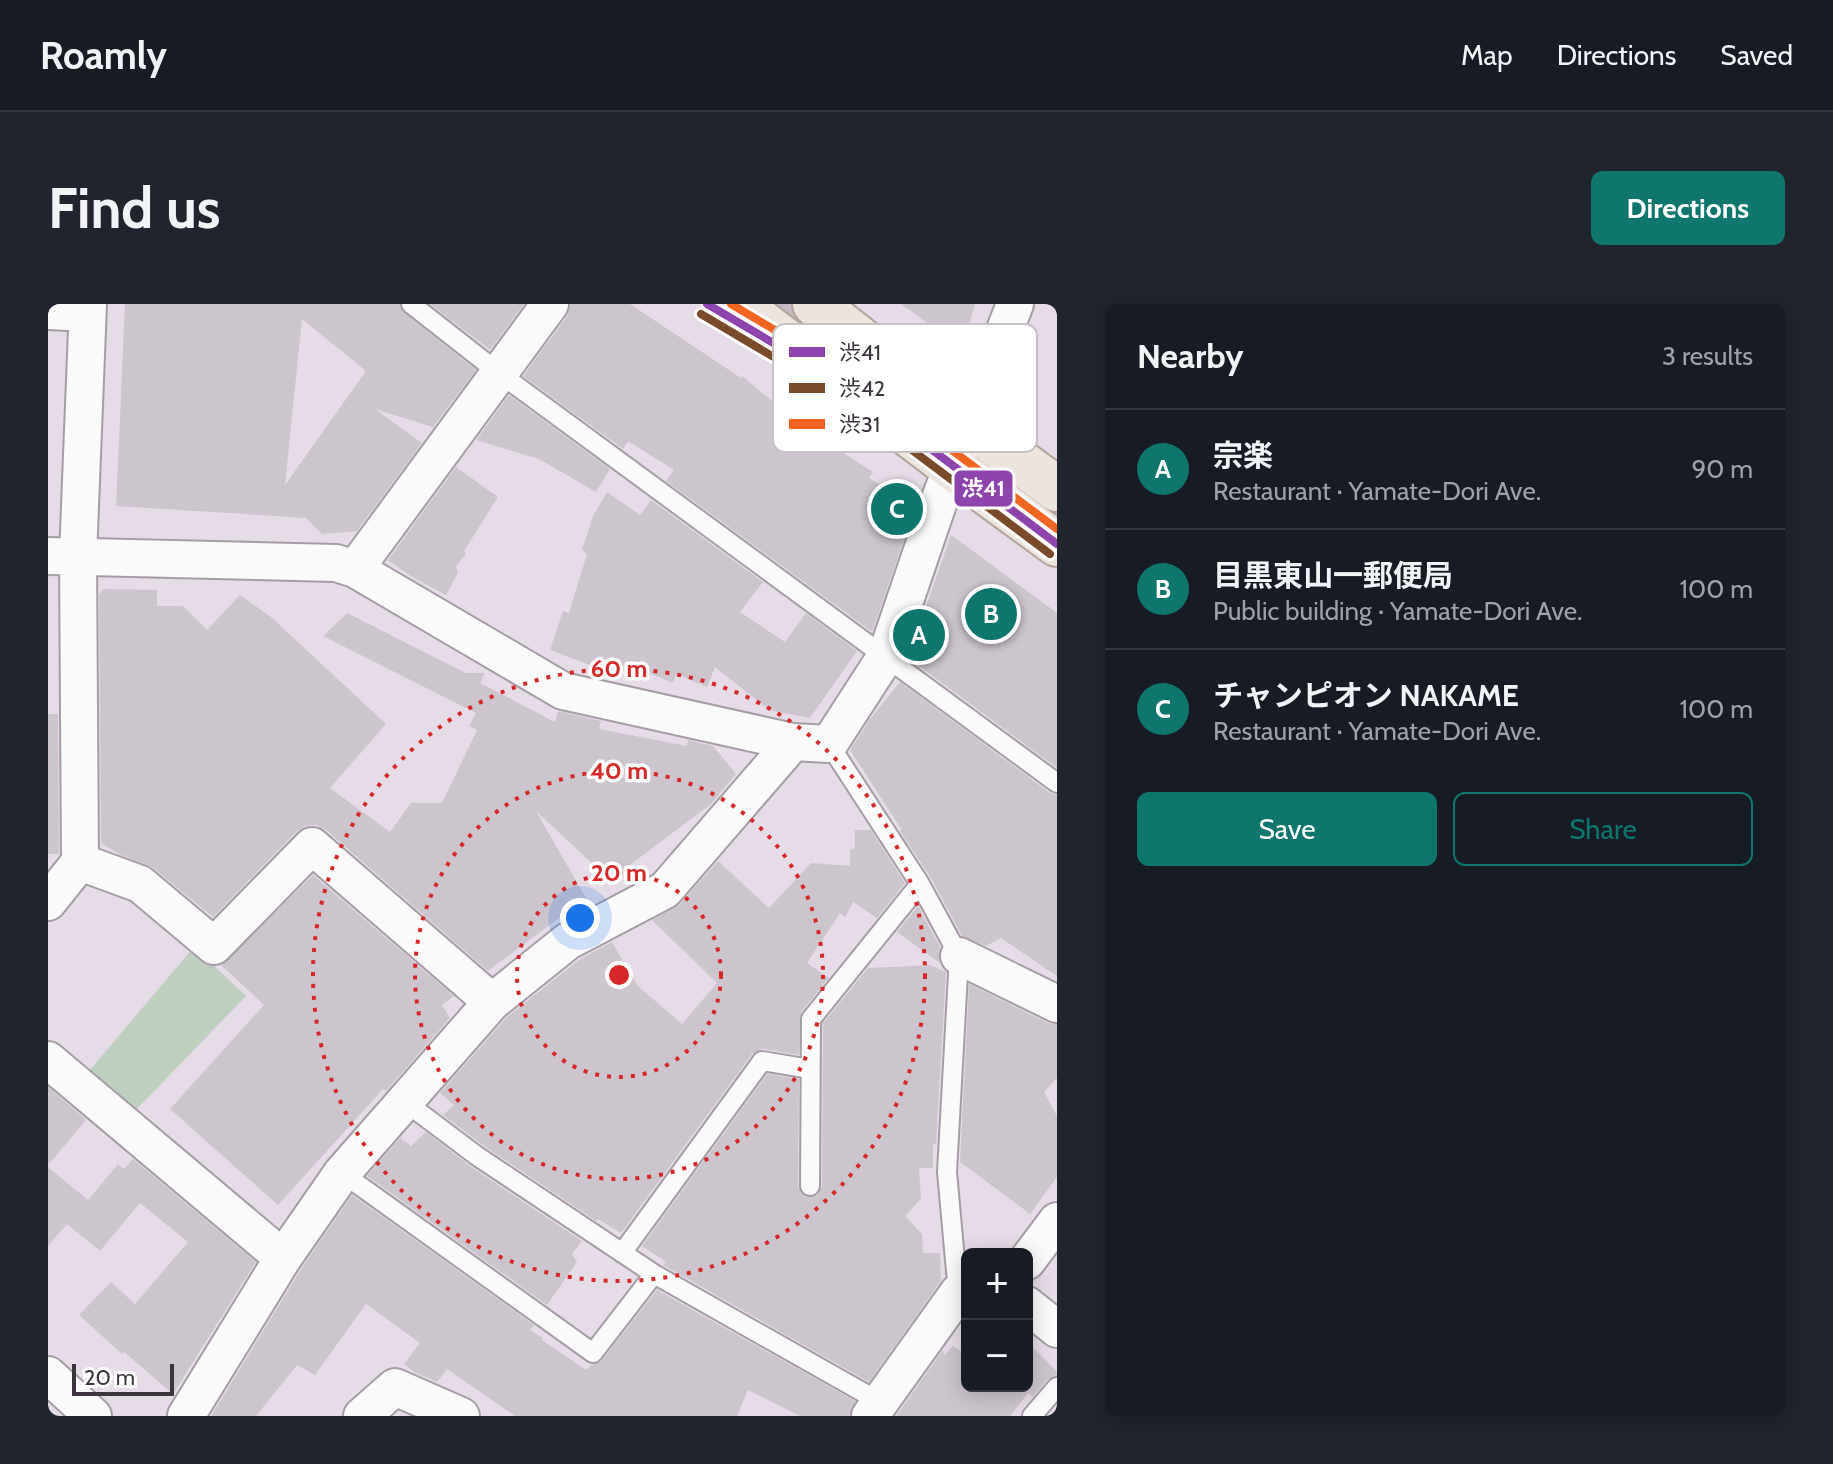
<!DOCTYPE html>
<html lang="en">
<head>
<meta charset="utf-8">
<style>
  :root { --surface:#171b24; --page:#20242c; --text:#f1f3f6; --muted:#9ea1a6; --line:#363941; --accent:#0f766e }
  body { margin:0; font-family:Cabin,"Noto Sans JP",sans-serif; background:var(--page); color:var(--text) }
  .controls { position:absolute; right:24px; bottom:24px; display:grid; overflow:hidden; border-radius:12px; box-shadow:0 4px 20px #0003 }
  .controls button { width:72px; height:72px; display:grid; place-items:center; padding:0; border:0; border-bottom:2px solid var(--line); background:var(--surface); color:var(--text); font:40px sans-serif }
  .scale { position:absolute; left:24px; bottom:20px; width:102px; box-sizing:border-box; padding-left:8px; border:4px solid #3c353d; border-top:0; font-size:22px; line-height:28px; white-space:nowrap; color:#3c353d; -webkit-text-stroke:6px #fff; paint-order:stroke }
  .you { position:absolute; left:532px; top:614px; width:28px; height:28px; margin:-20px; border:6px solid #fff; border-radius:50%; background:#1a73e8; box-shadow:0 0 0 12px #1a73e833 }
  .badge { display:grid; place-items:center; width:52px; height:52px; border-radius:50%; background:var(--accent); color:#fff; font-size:26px; font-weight:700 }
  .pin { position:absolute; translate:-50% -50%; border:4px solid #fff; box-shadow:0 2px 8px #0006 }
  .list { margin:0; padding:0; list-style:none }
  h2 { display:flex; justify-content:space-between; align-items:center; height:104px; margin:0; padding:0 32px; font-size:34px }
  h2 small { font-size:26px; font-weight:400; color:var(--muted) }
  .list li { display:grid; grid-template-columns:52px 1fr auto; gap:24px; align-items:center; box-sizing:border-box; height:120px; padding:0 32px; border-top:2px solid var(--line) }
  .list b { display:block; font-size:30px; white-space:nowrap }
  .list p { margin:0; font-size:26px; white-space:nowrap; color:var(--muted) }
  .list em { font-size:26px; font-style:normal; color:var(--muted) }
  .actions { display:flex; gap:16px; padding:24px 32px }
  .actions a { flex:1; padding:18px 0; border:2px solid var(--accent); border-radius:12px; text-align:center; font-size:28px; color:var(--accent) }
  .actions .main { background:var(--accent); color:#fff }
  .map { position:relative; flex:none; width:1009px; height:1112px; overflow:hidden; border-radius:12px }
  header { display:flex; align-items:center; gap:48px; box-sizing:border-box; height:112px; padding:0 40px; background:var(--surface); border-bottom:2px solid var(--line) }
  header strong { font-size:38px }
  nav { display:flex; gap:44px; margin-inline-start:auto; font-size:28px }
  .intro { display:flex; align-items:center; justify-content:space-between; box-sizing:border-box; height:192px; padding:0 48px }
  h1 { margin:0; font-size:56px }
  .button { padding:20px 36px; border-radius:12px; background:var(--accent); color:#fff; font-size:28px; font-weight:700 }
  main { display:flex; gap:48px; padding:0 48px }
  aside { flex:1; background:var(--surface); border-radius:12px; box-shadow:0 4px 20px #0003 }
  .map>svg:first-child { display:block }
  .green { fill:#becebf }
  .building { fill:#cdc5ce; fill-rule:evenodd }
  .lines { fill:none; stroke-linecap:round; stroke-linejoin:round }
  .motorway-tunnel { stroke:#c4bbc5; stroke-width:44; stroke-dasharray:44 22; stroke-linecap:butt }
  .service-casing { stroke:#a59da5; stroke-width:22 }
  .minor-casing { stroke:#a59da5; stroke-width:40 }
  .primary-casing { stroke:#b4a29b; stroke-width:48 }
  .path { stroke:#c5c2c5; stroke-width:5; stroke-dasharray:6 6; stroke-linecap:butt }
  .service { stroke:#fbfafb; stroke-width:18 }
  .minor { stroke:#fbfafb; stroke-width:36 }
  .primary { stroke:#ece4de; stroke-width:44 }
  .bus-1-casing { stroke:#fff; stroke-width:14 }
  .bus-2-casing { stroke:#fff; stroke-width:14 }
  .bus-3-casing { stroke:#fff; stroke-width:14 }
  .bus-1 { stroke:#8e44ad; stroke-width:8 }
  .bus-2 { stroke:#7a4b2a; stroke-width:8 }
  .bus-3 { stroke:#f26522; stroke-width:8 }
  .ring { fill:none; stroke:#d62828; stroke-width:4; stroke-dasharray:4 8 }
  .key { fill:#fff; stroke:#c4c2c5; stroke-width:2 }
  .key-label { font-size:22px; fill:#3c353d }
  .centre { fill:#d62828; stroke:#fff; stroke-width:4 }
  .ring-label { font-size:24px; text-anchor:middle; font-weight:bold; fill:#d62828; stroke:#fff; stroke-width:7; stroke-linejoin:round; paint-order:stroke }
  .line-badge { stroke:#fff; stroke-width:3 }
  .badge-label { font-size:22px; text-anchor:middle; font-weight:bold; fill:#fff }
</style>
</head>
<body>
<header>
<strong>Roamly</strong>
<nav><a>Map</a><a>Directions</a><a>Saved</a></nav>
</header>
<div class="intro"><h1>Find us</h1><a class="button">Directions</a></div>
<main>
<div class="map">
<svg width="1009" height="1112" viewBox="0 0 1009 1112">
  <rect width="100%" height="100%" fill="#e6dce7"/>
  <path class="green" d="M146 643 198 692 82 812 36 773Z"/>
  <path class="building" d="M77 0H351L356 9 428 66 385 123 327 105 374 139 309 227 274 230 258 214 68 202ZM254 15 318 67 237 181Z
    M382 0H476L442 46Z
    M523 0H582L693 74 694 72 757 124 825 168 821 174 856 195 859 227 825 326 823 327 618 177 626 166 580 137 575 145 475 72 519 12Z
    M853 0H927L914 44Z
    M461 91 562 165 548 188 491 155 428 136Z
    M408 163 450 193 416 247 418 250 408 262 410 269 398 291 361 271 340 256Z
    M559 188 592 211 603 196 715 278 692 308 737 338 758 309 809 347 762 414 721 406 667 363 659 383 628 370 625 379 589 364 587 370 549 356 547 363 502 346 515 307 521 309 539 250 534 246 545 212Z
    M903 231 1009 309V464L867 359 869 357 861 351Z
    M56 285 109 286V302H135L159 326 192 291 223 313 338 420 282 484 342 528 363 499H394L429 426 421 422 428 409 275 332 299 309 418 369H437L432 379 507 418 510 407 553 417 551 425 639 442 640 436 665 442 688 470 663 500 562 576 488 507 538 594 440 667 278 526 268 521 257 522 249 527 165 613 105 564 71 550 53 539 51 290Z
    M852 378 1002 489 1009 491V672L953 634 938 642 914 632 883 574 851 526H854L802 446 822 415Z
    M0 410H10L11 550H0Z
    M807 526H823L857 579 829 614 805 598 797 613 792 609 759 659 781 674 753 708 751 751 715 745 704 750 573 929 550 915 548 917 436 842 395 811 406 801 392 789 459 713 532 655 564 638 590 682 634 720 669 679 604 616 632 600 670 557 721 604 763 559 802 562V546L807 544Z
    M265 571 406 692 394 701 402 714 338 787 335 785 230 901 122 805 216 701 173 661Z
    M870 602 892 643V659L849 628Z
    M882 661 898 668 888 841 885 839V864H871L873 895 857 912 874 930 875 949H892L893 977 821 1078 615 961 618 958 594 942 719 770 751 775 750 883 757 893 769 892 774 882 775 719 820 664Z
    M921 680 1000 719 1009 721V774L996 788 1009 812V873L982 910 912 858Z
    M0 783 38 816 0 861Z
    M378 828 422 862 534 937 524 950 529 958 499 1001 319 872 352 834 363 842Z
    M85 855 208 958 125 1090 76 1048 74 1050 31 1011 63 978 87 1000 140 938 92 899 52 947 19 920 0 942V863L40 896 70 860 76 865Z
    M304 891 486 1021 482 1026 495 1034 494 1036 538 1066 543 1061 554 1056 609 986 807 1097 801 1112H752L700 1086 689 1112H467L399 1065 389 1078 368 1069 356 1060 372 1039 318 1000 267 1071 249 1061 208 1112H163L253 965Z
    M979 1037 1009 1068V1071L1000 1075 985 1093 980 1089 962 1112H848L895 1046 896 1051 905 1042 919 1052V1082H979Z"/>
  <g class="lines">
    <path class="motorway-tunnel" d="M727 0 836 85
      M910 141 1009 211"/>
    <defs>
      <path id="service" d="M363 0 451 69 1009 479
        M781 440 872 580 911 652 899 868 910 989
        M356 797 429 852 606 970 832 1098
        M294 869 545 1049 606 970
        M762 882 763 715 872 580
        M574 949 714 757 762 765
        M984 1112 1009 1083"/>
      <path id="minor" d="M0 7 39 9
        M0 252 288 259 307 265 515 387 745 438 781 440 838 352 891 197 967 0
        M307 265 502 0
        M32 558 92 580 166 642 264 542 444 698
        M0 598 32 558 30 253 40 0
        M911 652 1009 700
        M0 756 235 954
        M979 957 1009 917
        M979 1001 1009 1025
        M0 1071 45 1112
        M138 1112 235 954 294 869 444 698 520 637 617 586 745 438
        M314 1112 347 1083 413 1112
        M822 1112 910 989 919 988"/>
      <path id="primary" d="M689 0 904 163 1009 240
        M767 0 920 120 1009 185"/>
    </defs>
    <use href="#service" class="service-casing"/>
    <use href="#minor" class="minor-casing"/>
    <use href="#primary" class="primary-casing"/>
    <path class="path" d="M977 102 983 115"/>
    <use href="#service" class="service"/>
    <use href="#minor" class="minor"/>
    <use href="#primary" class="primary"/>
    <defs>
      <path id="bus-1" d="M659 0 802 84 1009 240"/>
      <path id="bus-2" d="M653 10 795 94 1002 250"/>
      <path id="bus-3" d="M683 0 809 75 1009 225"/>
    </defs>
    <use href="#bus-1" class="bus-1-casing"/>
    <use href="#bus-2" class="bus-2-casing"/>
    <use href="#bus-3" class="bus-3-casing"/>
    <use href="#bus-1" class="bus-1"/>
    <use href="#bus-2" class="bus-2"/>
    <use href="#bus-3" class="bus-3"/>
  </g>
  <g class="ring">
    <circle cx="571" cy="671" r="102"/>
    <circle cx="571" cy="671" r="204"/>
    <circle cx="571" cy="671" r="306"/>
  </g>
  <rect x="725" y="20" width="264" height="128" rx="12" class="key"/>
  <rect x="741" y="43" width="36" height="10" fill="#8e44ad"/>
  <rect x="741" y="79" width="36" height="10" fill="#7a4b2a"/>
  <rect x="741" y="115" width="36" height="10" fill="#f26522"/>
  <g class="key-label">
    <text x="791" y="56">渋41</text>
    <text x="791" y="92">渋42</text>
    <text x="791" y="128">渋31</text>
  </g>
  <circle cx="571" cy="671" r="12" class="centre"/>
  <g class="ring-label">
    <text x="571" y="373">60 m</text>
    <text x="571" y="475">40 m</text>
    <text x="571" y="577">20 m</text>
  </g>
  <rect class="line-badge" x="905" y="165" width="61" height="39" rx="8" fill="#8e44ad"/>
  <g class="badge-label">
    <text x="935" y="192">渋41</text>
  </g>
</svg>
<div class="controls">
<button>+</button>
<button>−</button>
</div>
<div class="scale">20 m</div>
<div class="you"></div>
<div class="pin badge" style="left:871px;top:331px">A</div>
<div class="pin badge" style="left:943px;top:310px">B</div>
<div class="pin badge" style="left:849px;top:205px">C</div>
</div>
<aside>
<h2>Nearby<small>3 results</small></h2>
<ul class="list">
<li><span class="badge">A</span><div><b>宗楽</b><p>Restaurant · Yamate-Dori Ave.</p></div><em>90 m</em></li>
<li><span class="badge">B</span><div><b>目黒東山一郵便局</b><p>Public building · Yamate-Dori Ave.</p></div><em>100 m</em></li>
<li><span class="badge">C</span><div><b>チャンピオン NAKAME</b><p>Restaurant · Yamate-Dori Ave.</p></div><em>100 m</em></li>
</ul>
<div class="actions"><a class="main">Save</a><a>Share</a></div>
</aside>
</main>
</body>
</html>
